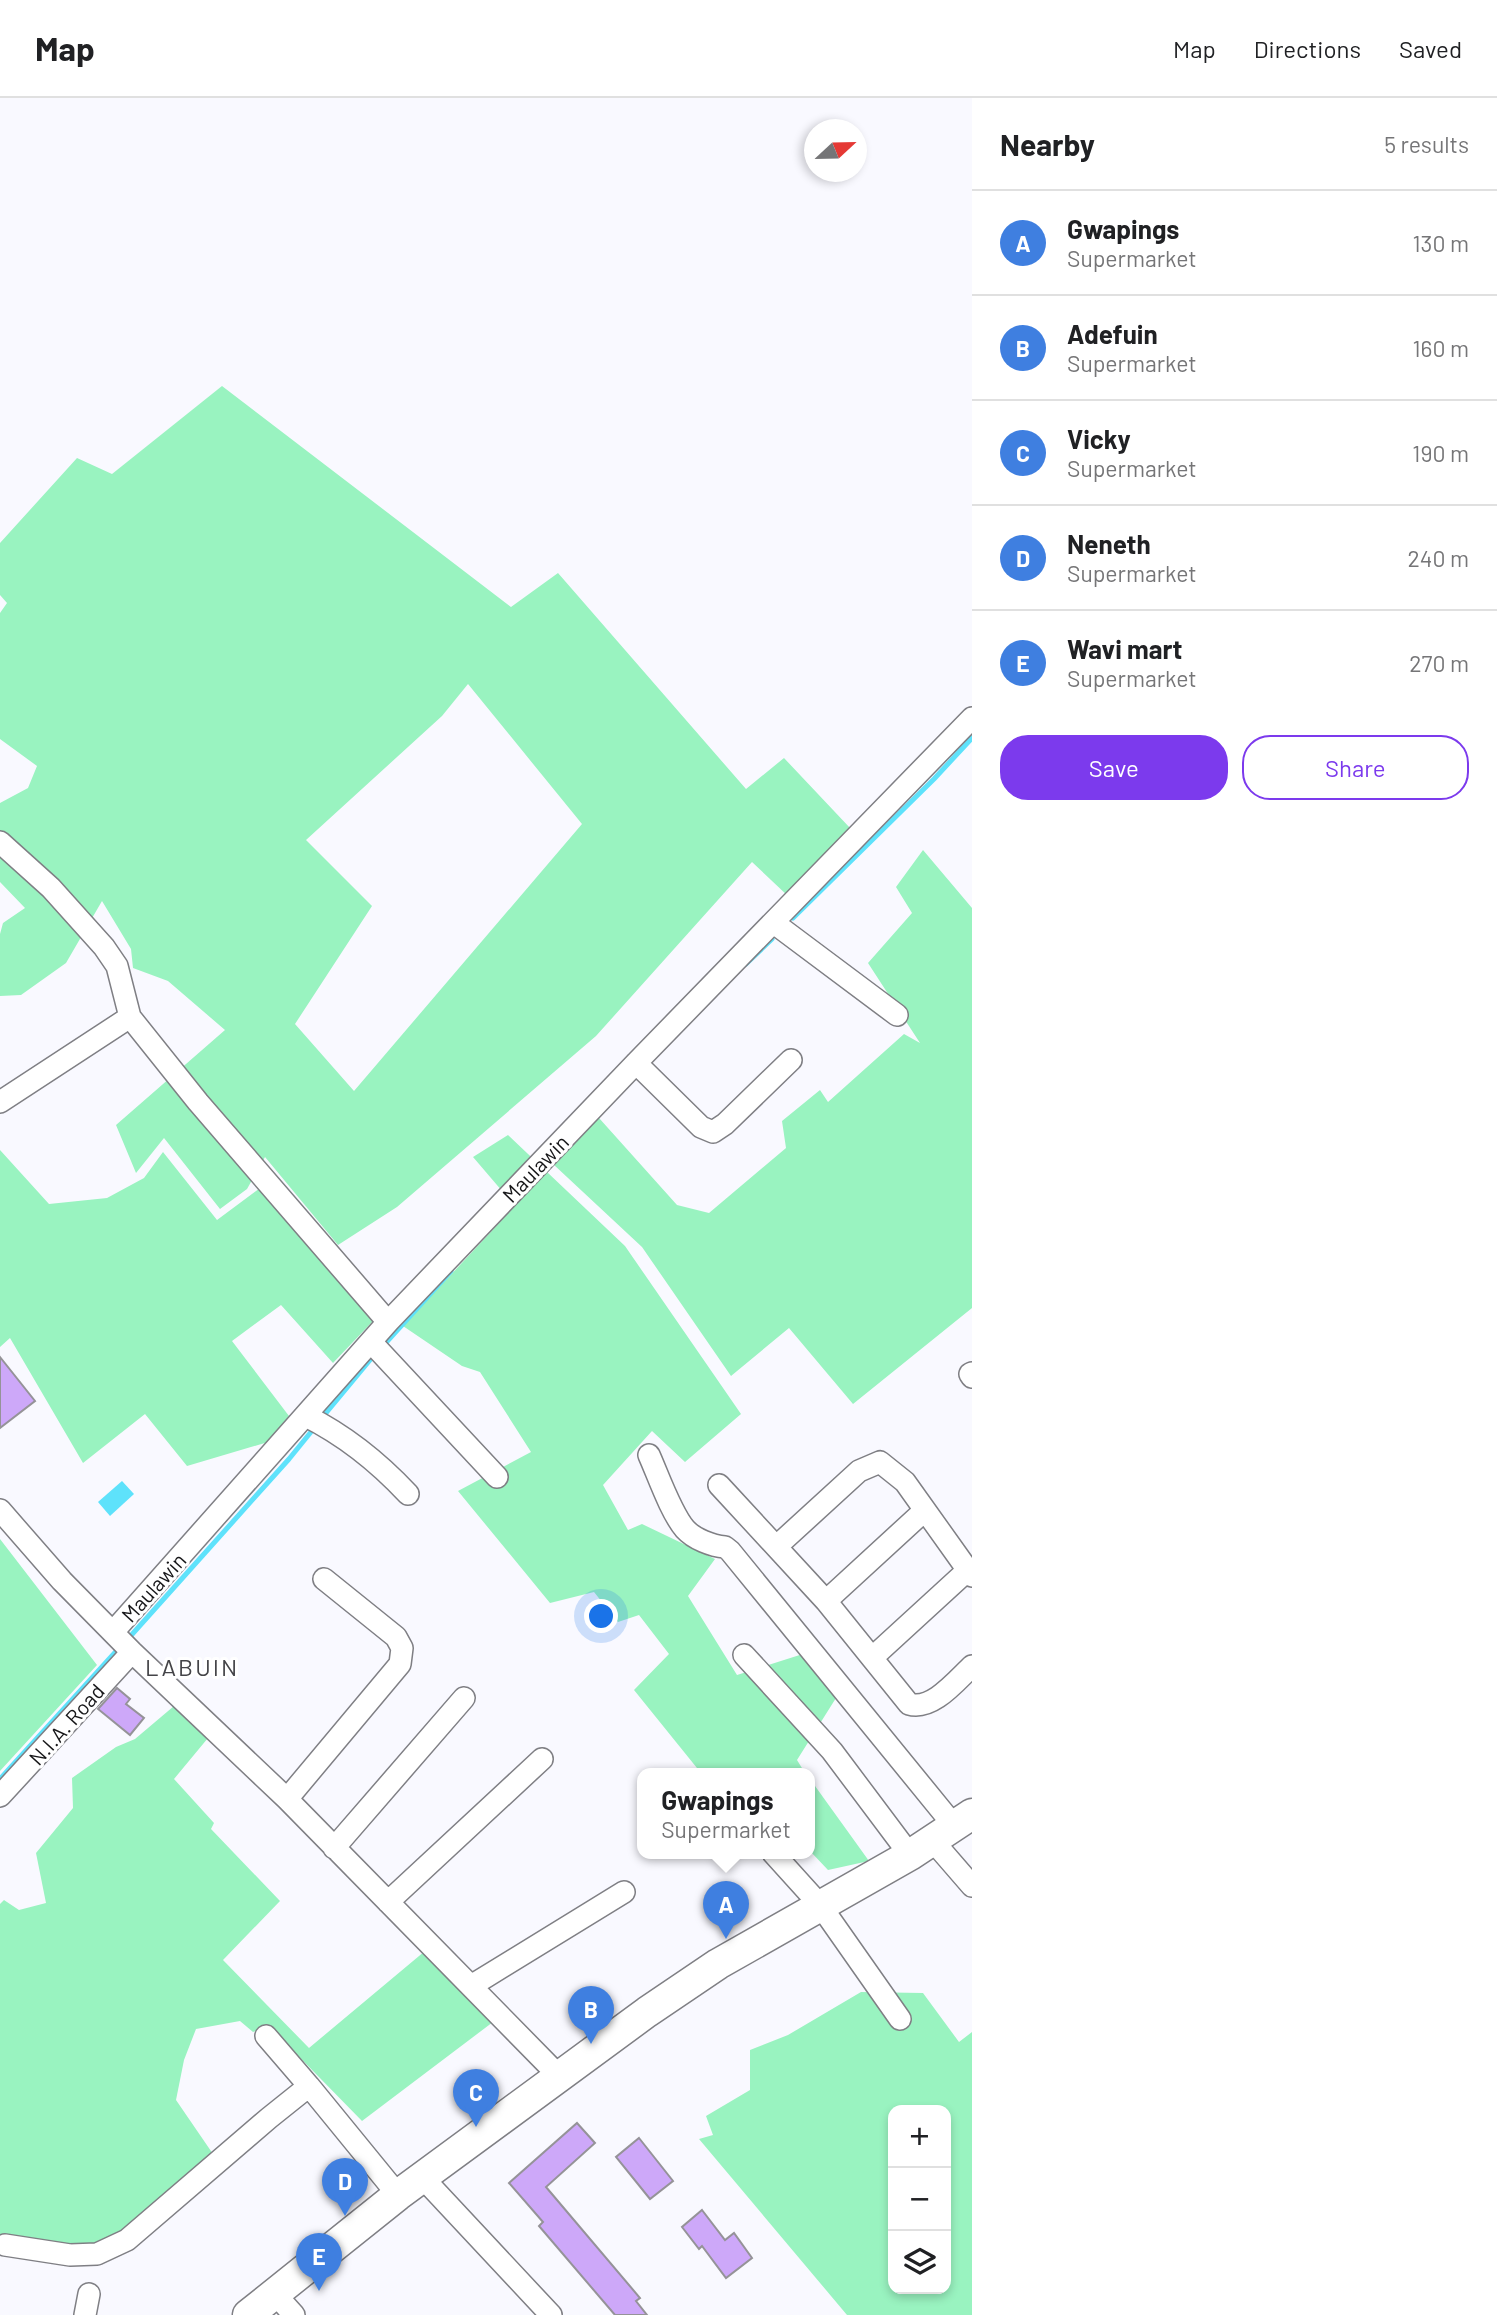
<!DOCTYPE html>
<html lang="en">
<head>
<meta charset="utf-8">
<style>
  :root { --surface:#fff; --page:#f2f2f2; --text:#202124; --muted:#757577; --line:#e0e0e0; --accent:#7c3aed }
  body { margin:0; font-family:Barlow,sans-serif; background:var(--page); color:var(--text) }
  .controls { position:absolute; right:21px; bottom:21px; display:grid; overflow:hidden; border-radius:14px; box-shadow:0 4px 10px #0003 }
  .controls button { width:63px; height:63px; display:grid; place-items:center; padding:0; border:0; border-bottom:2px solid var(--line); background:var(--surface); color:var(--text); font:35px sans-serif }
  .compass { position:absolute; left:804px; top:21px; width:63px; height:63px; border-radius:50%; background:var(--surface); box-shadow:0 4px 10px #0003; rotate:68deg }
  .you { position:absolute; left:602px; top:1519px; width:24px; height:24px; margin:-18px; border:5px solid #fff; border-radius:50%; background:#1a73e8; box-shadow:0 0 0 10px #1a73e833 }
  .badge { display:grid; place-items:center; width:46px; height:46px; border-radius:50%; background:var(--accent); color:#fff; font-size:23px; font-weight:700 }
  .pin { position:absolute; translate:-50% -58px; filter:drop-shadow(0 2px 4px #0008) }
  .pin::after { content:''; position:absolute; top:37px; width:24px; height:21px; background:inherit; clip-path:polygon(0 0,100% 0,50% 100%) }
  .popup { position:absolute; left:637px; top:1670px; width:178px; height:91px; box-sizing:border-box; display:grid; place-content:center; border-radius:14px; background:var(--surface); filter:drop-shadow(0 2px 5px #0005); font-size:23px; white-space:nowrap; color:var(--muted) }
  .popup b { font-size:26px; color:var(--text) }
  .popup::after { content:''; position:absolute; left:50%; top:100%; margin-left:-14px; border:14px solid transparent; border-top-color:var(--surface) }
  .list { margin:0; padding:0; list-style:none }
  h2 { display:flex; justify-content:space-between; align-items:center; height:91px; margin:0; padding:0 28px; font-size:30px }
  h2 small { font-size:23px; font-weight:400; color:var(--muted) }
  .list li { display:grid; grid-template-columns:46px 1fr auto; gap:21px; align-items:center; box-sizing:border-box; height:105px; padding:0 28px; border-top:2px solid var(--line) }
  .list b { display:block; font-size:26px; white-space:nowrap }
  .list p { margin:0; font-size:23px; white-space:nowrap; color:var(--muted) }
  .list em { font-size:23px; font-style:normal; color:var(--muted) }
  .actions { display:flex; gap:14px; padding:21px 28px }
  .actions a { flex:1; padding:16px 0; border:2px solid var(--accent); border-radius:28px; text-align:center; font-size:24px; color:var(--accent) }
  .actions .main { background:var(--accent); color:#fff }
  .icon { flex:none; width:38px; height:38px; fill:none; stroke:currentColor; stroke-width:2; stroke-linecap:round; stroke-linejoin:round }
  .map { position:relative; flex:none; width:972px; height:2217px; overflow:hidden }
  header { display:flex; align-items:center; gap:42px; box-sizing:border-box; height:98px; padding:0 35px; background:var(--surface); border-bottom:2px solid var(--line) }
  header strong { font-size:33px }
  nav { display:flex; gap:38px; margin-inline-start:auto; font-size:24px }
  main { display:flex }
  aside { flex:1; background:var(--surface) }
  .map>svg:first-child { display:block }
  .green { fill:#99f3c0; fill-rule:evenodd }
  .water { fill:#5ee2fb }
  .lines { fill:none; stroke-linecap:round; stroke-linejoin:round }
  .stream { stroke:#5ee2fb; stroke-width:5 }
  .building { fill:#cda8f9; stroke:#959398; stroke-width:2 }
  .minor-casing { stroke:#7f7f84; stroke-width:24 }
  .secondary-casing { stroke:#7f7f84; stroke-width:33 }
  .minor { stroke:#fff; stroke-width:21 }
  .secondary { stroke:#fff; stroke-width:30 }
  .labels { text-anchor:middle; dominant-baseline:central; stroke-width:6; stroke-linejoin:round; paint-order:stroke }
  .street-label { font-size:21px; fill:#161618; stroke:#fff }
  .quarter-label { font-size:24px; letter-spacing:2px; fill:#444448; stroke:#fff }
</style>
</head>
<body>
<header>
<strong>Map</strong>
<nav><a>Map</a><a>Directions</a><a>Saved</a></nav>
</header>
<main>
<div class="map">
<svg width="972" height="2217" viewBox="0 0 972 2217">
  <rect width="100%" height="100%" fill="#f9f9ff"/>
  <path class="green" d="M222 288 511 509 558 475 746 691 784 660 851 731 789 799 752 764 596 938 397 1109 338 1147 265 1059 247 1091 220 1111 164 1040 136 1075 116 1027 225 932 168 883 133 870 131 851 102 803 66 865 21 897 0 898V836L3 825 25 810 0 784V705L28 690 37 668 0 641V515L7 505 0 497V445L77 360 112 376ZM468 586 582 726 354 993 295 926 372 808 306 742 442 618Z
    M923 752 972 810V1210L853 1306 789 1230 731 1278 642 1149 553 1066 599 1020 677 1107 709 1115 786 1050 782 1023 820 992 828 1004 904 936 920 945 868 865 912 815 896 789Z
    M508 1037 625 1148 741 1316 685 1364 652 1333 603 1387 628 1432 642 1426 715 1461 688 1498 737 1577 806 1555 836 1600 797 1662 805 1675H701L634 1592 669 1556 639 1517 618 1524 594 1494 550 1505 458 1393 531 1354 480 1274 462 1268 403 1228 515 1108 473 1059Z
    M0 1052 49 1106 107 1100 144 1080 163 1054 217 1122 260 1090 373 1223 333 1265 281 1207 232 1243 289 1318 268 1344 187 1368 145 1316 83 1365 10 1240 0 1249Z
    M0 1441 97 1567 0 1673Z
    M174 1608 208 1640 174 1681 214 1725 211 1731 280 1803 223 1862 309 1950 425 1853 493 1924 362 2023 270 1929 253 1934 240 1923 196 1931 184 1962 176 2002 213 2056 132 2130 87 2149 0 2137V1806L4 1802 19 1812 46 1805 36 1755 73 1710 72 1680 116 1649 135 1641Z
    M810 1681 869 1763 828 1772 810 1753Z
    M861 1894 923 1895 959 1944 972 1934V2217H847L699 2041 713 2037 706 2018 750 1992V1952L788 1937ZM893 2012H946V2191H893Z"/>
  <path class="water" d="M122 1383 134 1396 110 1418 98 1404Z"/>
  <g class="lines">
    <path class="stream" d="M793 820 934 681 972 640
      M746 866 772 841
      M382 1249 451 1173
      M321 1321 375 1256
      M127 1542 289 1361 315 1329
      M0 1681 120 1549"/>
  </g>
  <path class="building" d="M0 1259 35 1303 0 1330Z
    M117 1590 130 1601 126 1606 144 1620 130 1637 98 1611Z
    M577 2025 595 2045 546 2089 640 2200 636 2203 647 2217H615L539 2128 543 2124 509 2085Z
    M639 2040 673 2083 650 2101 616 2059Z
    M702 2112 725 2142 734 2135 752 2160 726 2180 702 2148 699 2151 682 2129Z"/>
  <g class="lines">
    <defs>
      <path id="minor" d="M0 744 51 790 104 849 117 868 130 919
        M774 825 897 917
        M636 965 701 1029 713 1034 725 1026 791 962
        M0 1004 130 919 198 1004 388 1224
        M371 1244 497 1379
        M972 1275 970 1276 972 1279
        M306 1318C344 1337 379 1365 408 1396
        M649 1357C658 1377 671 1415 685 1431 694 1441 712 1448 725 1449L730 1453 955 1729
        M719 1387 826 1503 909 1606C932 1613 956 1583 972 1568
        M0 1412 62 1483 132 1554 287 1701 559 1978
        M777 1448 859 1373 880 1364 905 1384 972 1478
        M826 1503 924 1413
        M113 1534 388 1224 636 965 972 620
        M744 1557 832 1653 910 1757
        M873 1559 968 1472
        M0 1698 132 1554
        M287 1701 400 1566 402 1550 396 1539 324 1481
        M933 1743 972 1788
        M334 1750 464 1600
        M773 1755 820 1807 900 1921
        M388 1804 542 1661
        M471 1888 624 1794
        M266 1938 309 1988
        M423 2080 551 2217
        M5 2147 70 2157 97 2156 127 2142 269 2020 309 1988 398 2097
        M276 2197 294 2217
        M85 2217 89 2196"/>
      <path id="secondary" d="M248 2217 398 2097 647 1914 718 1866 910 1757 972 1716"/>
    </defs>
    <use href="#minor" class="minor-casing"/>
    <use href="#secondary" class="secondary-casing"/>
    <use href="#minor" class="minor"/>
    <use href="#secondary" class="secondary"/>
  </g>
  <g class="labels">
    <g class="street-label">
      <text transform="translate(535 1070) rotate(-46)">Maulawin</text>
      <text transform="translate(153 1489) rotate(-48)">Maulawin</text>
      <text transform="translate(66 1626) rotate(-48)">N.I.A. Road</text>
    </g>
    <g class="quarter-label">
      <text x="192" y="1568">LABUIN</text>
    </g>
  </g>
</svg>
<div class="controls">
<button>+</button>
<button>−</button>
<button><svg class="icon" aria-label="layers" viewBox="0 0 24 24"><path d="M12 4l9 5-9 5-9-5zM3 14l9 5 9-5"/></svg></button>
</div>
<svg class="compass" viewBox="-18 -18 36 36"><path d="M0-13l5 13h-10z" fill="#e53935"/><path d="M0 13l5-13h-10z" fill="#757577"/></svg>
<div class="you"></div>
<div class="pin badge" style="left:726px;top:1841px;background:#3f7fe0">A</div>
<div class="popup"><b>Gwapings</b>Supermarket</div>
<div class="pin badge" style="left:591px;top:1946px;background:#3f7fe0">B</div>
<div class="pin badge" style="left:476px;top:2029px;background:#3f7fe0">C</div>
<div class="pin badge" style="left:345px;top:2118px;background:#3f7fe0">D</div>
<div class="pin badge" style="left:319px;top:2193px;background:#3f7fe0">E</div>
</div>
<aside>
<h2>Nearby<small>5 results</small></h2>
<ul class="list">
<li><span class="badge" style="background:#3f7fe0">A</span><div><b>Gwapings</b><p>Supermarket</p></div><em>130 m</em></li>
<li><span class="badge" style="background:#3f7fe0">B</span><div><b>Adefuin</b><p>Supermarket</p></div><em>160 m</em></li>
<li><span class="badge" style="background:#3f7fe0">C</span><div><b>Vicky</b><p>Supermarket</p></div><em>190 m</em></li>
<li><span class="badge" style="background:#3f7fe0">D</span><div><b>Neneth</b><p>Supermarket</p></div><em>240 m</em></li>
<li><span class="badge" style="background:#3f7fe0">E</span><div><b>Wavi mart</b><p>Supermarket</p></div><em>270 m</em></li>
</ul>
<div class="actions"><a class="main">Save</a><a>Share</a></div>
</aside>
</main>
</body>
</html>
